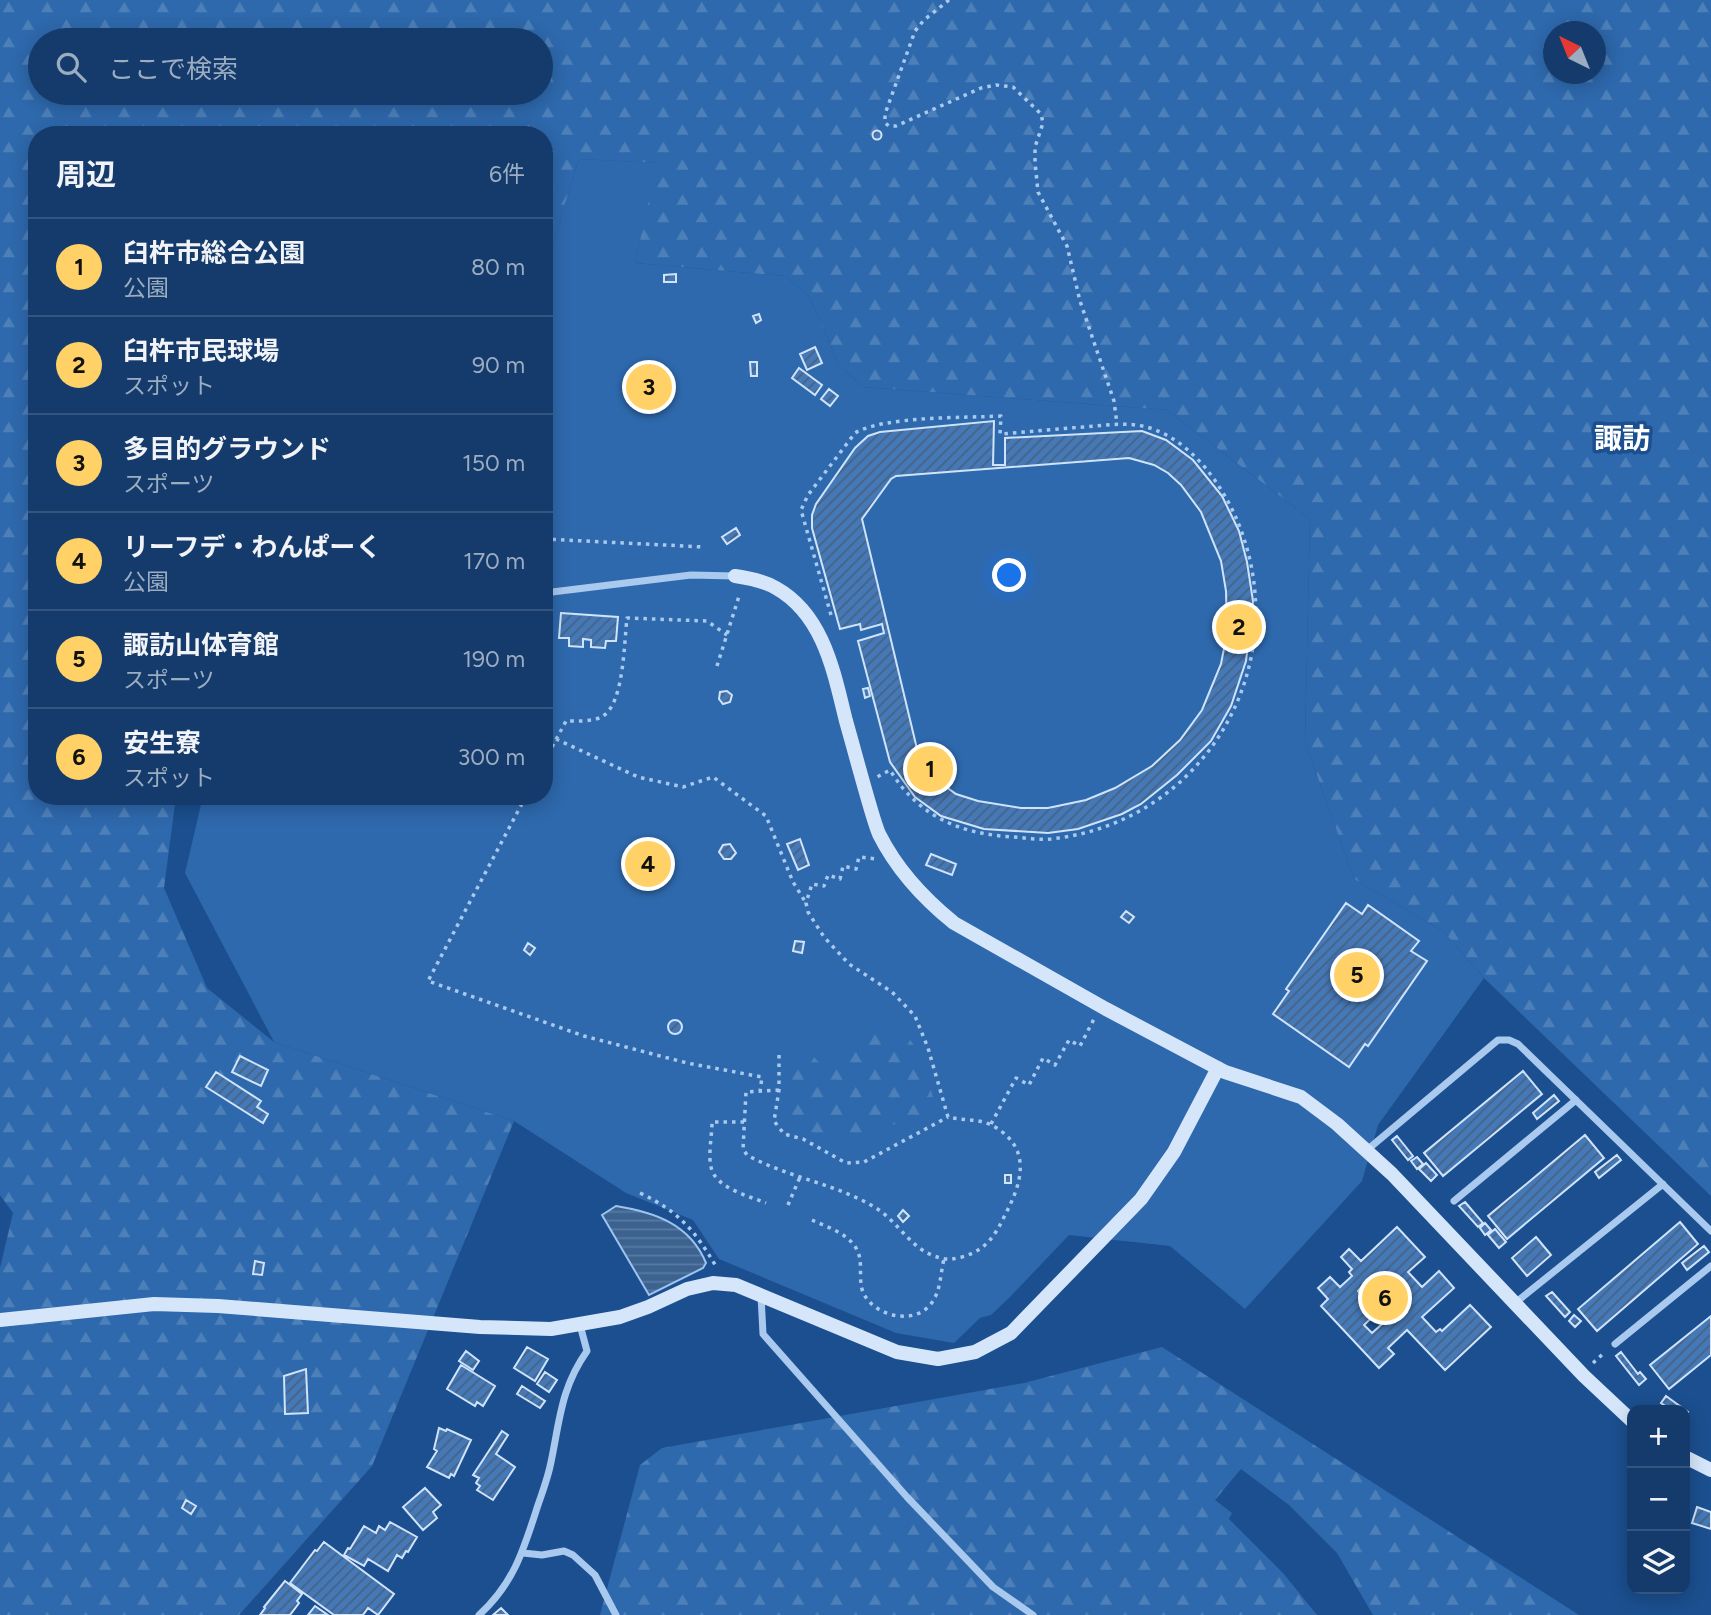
<!DOCTYPE html>
<html lang="ja">
<head>
<meta charset="utf-8">
<style>
  :root { --surface:#143b6b; --page:#1d4271; --text:#f1f3f6; --muted:#9dadc1; --line:#33557e; --accent:#ffd166 }
  body { margin:0; font-family:Figtree,"Noto Sans JP",sans-serif; background:var(--page); color:var(--text) }
  .controls { position:absolute; right:21px; bottom:21px; display:grid; overflow:hidden; border-radius:14px; box-shadow:0 4px 18px #0003 }
  .controls button { width:63px; height:63px; display:grid; place-items:center; padding:0; border:0; border-bottom:2px solid var(--line); background:var(--surface); color:var(--text); font:35px sans-serif }
  .compass { position:absolute; left:1543px; top:21px; width:63px; height:63px; border-radius:50%; background:var(--surface); box-shadow:0 4px 18px #0003; rotate:317deg }
  .you { position:absolute; left:1010px; top:576px; width:24px; height:24px; margin:-18px; border:5px solid #fff; border-radius:50%; background:#1a73e8; box-shadow:0 0 0 10px #1a73e833 }
  .badge { display:grid; place-items:center; width:46px; height:46px; border-radius:50%; background:var(--accent); color:#111; font-size:23px; font-weight:700 }
  .pin { position:absolute; translate:-50% -50%; border:4px solid #fff; box-shadow:0 2px 7px #0006 }
  .list { margin:0; padding:0; list-style:none }
  h2 { display:flex; justify-content:space-between; align-items:center; height:91px; margin:0; padding:0 28px; font-size:30px }
  h2 small { font-size:23px; font-weight:400; color:var(--muted) }
  .list li { display:grid; grid-template-columns:46px 1fr auto; gap:21px; align-items:center; box-sizing:border-box; height:98px; padding:0 28px; border-top:2px solid var(--line) }
  .list b { display:block; font-size:26px; white-space:nowrap }
  .list p { margin:0; font-size:23px; white-space:nowrap; color:var(--muted) }
  .list em { font-size:23px; font-style:normal; color:var(--muted) }
  .icon { flex:none; width:38px; height:38px; fill:none; stroke:currentColor; stroke-width:2; stroke-linecap:round; stroke-linejoin:round }
  .map { position:relative; flex:none; width:1711px; height:1615px; overflow:hidden }
  .search { position:absolute; background:var(--surface); box-shadow:0 4px 18px #0003; left:28px; top:28px; width:525px; height:77px; display:flex; align-items:center; gap:18px; box-sizing:border-box; padding:0 24px; border-radius:38px; color:var(--muted); font-size:26px }
  .panel { position:absolute; background:var(--surface); box-shadow:0 4px 18px #0003; left:28px; top:126px; width:525px; height:679px; border-radius:28px }
  .map>svg:first-child { display:block }
  .green { fill:#2e69ad }
  .forest { fill:url(#forest-firs); fill-rule:evenodd }
  .water { fill:url(#water-rules); stroke:#9cc4f0; stroke-width:2 }
  .building { fill:url(#building-hatch); stroke:#cfe3fa; stroke-width:2; fill-rule:evenodd }
  .lines { fill:none; stroke-linecap:round; stroke-linejoin:round }
  .path { stroke:#a9c9ee; stroke-width:3.5; stroke-dasharray:3.5 5; stroke-linecap:butt }
  .street { stroke:#a9c9ee; stroke-width:7 }
  .secondary { stroke:#d6e6fa; stroke-width:14 }
  .labels { text-anchor:middle; dominant-baseline:central; stroke-width:7; stroke-linejoin:round; paint-order:stroke }
  .quarter-label { font-size:28px; font-weight:bold; fill:#fff; stroke:#1b4f8f }
</style>
</head>
<body>
<div class="map">
<svg width="1711" height="1615" viewBox="0 0 1711 1615">
  <defs>
    <pattern id="forest-firs" width="22" height="20" patternUnits="userSpaceOnUse" patternTransform="scale(1.75)"><rect width="22" height="20" fill="#2e69ad"/><path d="M5 1l3.5 6h-7zM16 11l3.5 6h-7z" fill="#4d80b9"/></pattern>
    <pattern id="water-rules" width="6" height="5" patternUnits="userSpaceOnUse" patternTransform="scale(1.75)"><rect width="6" height="5" fill="#3c6290"/><path d="M0 2.5h6" fill="none" stroke="#597aa1"/></pattern>
    <pattern id="building-hatch" width="6" height="6" patternUnits="userSpaceOnUse" patternTransform="scale(1.75)"><rect width="6" height="6" fill="#4478b7"/><path d="M-1 1l2-2M0 6l6-6M5 7l2-2" fill="none" stroke="#486282"/></pattern>
  </defs>
  <rect width="100%" height="100%" fill="#1b4f8f"/>
  <path class="green" d="M579 159 658 163 635 263 785 276 809 296 839 365 863 387 1167 410 1310 519 1305 742 1354 879 1444 932 1484 978 1378 1125 1362 1181 1245 1309 1170 1246 1069 1235 1010 1297 991 1315 980 1318 954 1343 896 1333 719 1259 693 1220 626 1193 514 1121 274 1042 185 873 203 796H544V263H547Z"/>
  <path class="forest" d="M0 0H1711V1196L1484 978 1444 932 1354 879 1305 742 1310 519 1167 410 863 387 839 365 809 296 785 276 635 263 657 163 579 159 547 263H544V135H37V796H176L164 888 207 988 274 1042 514 1121 372 1466 239 1615H0V1268L13 1213 0 1195ZM1554 32H1596V74H1554ZM40 40H541V93H40Z
    M887 1029 906 1035 922 1055 936 1109 921 1119 895 1124 851 1142 814 1134 793 1122 786 1088 792 1063 814 1057 822 1066 848 1054 870 1034Z
    M1162 1347 1579 1615H1373L1337 1553 1289 1505 1241 1469 1215 1500 1232 1513 1229 1519 1283 1573 1317 1615H600L640 1465 662 1448 1024 1383Z"/>
  <path class="water" d="M616 1206C654 1212 690 1224 706 1263L703 1268 649 1295 602 1215Z"/>
  <path class="building" d="M872.5 135a4.5 4.5 0 1 1 9 0a4.5 4.5 0 1 1-9 0Z
    M676 274V282H664V275Z
    M759 314 761 320 756 323 753 316Z
    M815 347 822 363 807 370 800 354Z
    M750 362H757V376H751Z
    M799 368 822 385 815 395 792 378Z
    M829 389 838 396 830 406 821 399Z
    M994 421 993 465H1005V438L1142 431 1166 440 1193 460 1222 496 1239 531 1247 562 1253 601 1246 661 1231 706 1211 741 1177 775 1141 804 1122 814 1078 829 1048 833 984 829 941 816 915 797 890 762 858 641 884 633 882 624 861 630 860 624 840 629 812 528V515L816 504 855 448 868 436 880 432ZM1129 458 1154 465 1168 473 1181 485 1201 512 1221 561 1226 591 1227 633 1221 664 1202 710 1180 740 1152 766 1115 788 1086 800 1048 808H1021L978 801 956 794 934 778 918 753 862 519 891 479 896 476Z
    M736 528 740 535 727 544 722 537Z
    M561 613 618 617 616 641H606L605 648 591 647V640L583 639V647L569 646V638H559Z
    M868 688 870 696 865 698 863 689Z
    M727 691 732 695 730 702 723 704 719 699 720 692Z
    M800 839 809 865 798 870 787 844Z
    M730 844 736 853 731 859H724L719 852 723 845Z
    M931 854 956 864 952 875 926 865Z
    M1346 903 1362 914 1368 905 1419 941 1411 951 1427 961 1368 1046 1365 1044 1349 1067 1273 1014 1289 991 1286 989Z
    M1126 911 1134 917 1129 923 1121 917Z
    M795 941 804 942 802 953 793 951Z
    M528 943 535 948 530 955 524 950Z
    M668 1027a7 7 0 1 1 14 0a7 7 0 1 1-14 0Z
    M240 1056 268 1070 261 1086 232 1072Z
    M1523 1071 1542 1094 1443 1176 1424 1153Z
    M216 1072 261 1101 257 1107 268 1114 263 1123 206 1087Z
    M1554 1095 1559 1101 1537 1119 1533 1113Z
    M1585 1135 1604 1158 1507 1239 1488 1216Z
    M1397 1136 1413 1156 1408 1160 1392 1140Z
    M1617 1155 1621 1160 1599 1178 1595 1172Z
    M1417 1157 1423 1164 1417 1169 1411 1161Z
    M1426 1163 1437 1175 1431 1181 1419 1169Z
    M1005 1175H1011V1183H1005Z
    M1465 1202 1483 1223 1478 1227 1459 1206Z
    M903 1210 909 1216 903 1222 898 1216Z
    M1680 1222 1698 1244 1597 1331 1578 1309Z
    M1485 1223 1491 1230 1485 1235 1480 1228Z
    M1397 1227 1425 1257 1408 1272 1422 1287 1439 1271 1454 1288 1422 1317 1436 1332 1440 1329 1442 1331 1470 1305 1491 1327 1445 1370 1407 1330 1388 1348 1394 1354 1379 1368 1321 1306 1328 1299 1318 1288 1330 1277 1340 1287 1352 1276 1349 1272 1352 1269 1341 1257 1349 1249 1361 1261ZM1364 1284 1370 1290 1363 1297 1358 1291ZM1382 1308 1390 1317 1372 1333 1364 1325Z
    M1495 1229 1506 1242 1499 1248 1488 1235Z
    M1536 1237 1551 1255 1527 1276 1512 1258Z
    M1704 1246 1709 1252 1687 1270 1682 1263Z
    M255 1261 264 1263 262 1275 253 1274Z
    M1552 1292 1570 1312 1565 1317 1546 1296Z
    M1574 1315 1581 1321 1575 1327 1569 1321Z
    M1711 1316V1355L1669 1389 1650 1365Z
    M527 1347 548 1359 535 1381 514 1368Z
    M466 1351 479 1361 473 1370 459 1361Z
    M1621 1352 1638 1374 1640 1372 1646 1379 1639 1385 1616 1356Z
    M461 1365 495 1386 483 1406 477 1402 475 1406 447 1389Z
    M306 1369 308 1413 285 1414 284 1376Z
    M545 1372 557 1380 549 1392 537 1384Z
    M522 1386 545 1401 540 1408 517 1394Z
    M1666 1396 1688 1412 1685 1416V1410H1671L1661 1403Z
    M439 1428 446 1431 447 1429 471 1440 454 1476 451 1474 449 1478 427 1467 437 1451 434 1449Z
    M502 1431 508 1435 496 1454 515 1467 493 1500 477 1490 480 1486 476 1483 479 1478 473 1475Z
    M425 1488 441 1505 433 1512 437 1518 423 1530 403 1507Z
    M186 1500 196 1506 191 1514 182 1508Z
    M1697 1507 1711 1512V1529L1692 1523Z
    M390 1522 417 1537 408 1552 406 1551 402 1558 397 1555 388 1571 368 1559 364 1566 344 1555 348 1548 350 1549 364 1526 376 1533 379 1526 385 1530Z
    M324 1542 394 1594 378 1615 368 1608 363 1615H334L290 1583 315 1550 317 1551Z
    M285 1581 302 1594 297 1601 299 1603 290 1615H260L265 1608 264 1607Z
    M315 1606 328 1615H308Z
    M501 1608 508 1615H493Z"/>
  <g class="lines">
    <path class="path" d="M949 0 924 20 915 31 885 114V123L889 126H896L981 88 996 85 1013 87 1041 114 1043 123 1035 147V162L1038 192 1067 246 1080 301 1114 401 1117 424
      M544 539 704 547
      M831 615 801 510 808 495 855 433C884 416 964 418 1001 416L1000 434C1028 432 1056 429 1084 427 1108 425 1130 421 1153 429 1192 443 1221 483 1237 520 1297 662 1207 822 1051 839 1039 840 1026 838 1014 837 960 834 919 817 890 770L877 777
      M717 666 740 593
      M556 739 638 777 683 787 713 777 766 816 793 882 806 903
      M544 762 566 721C576 721 594 722 603 716 624 703 624 643 627 618L707 621 727 635
      M526 796 428 981 584 1036 687 1063 762 1077 760 1091
      M779 1055V1090L774 1121 784 1134 803 1139 846 1163 864 1162 948 1117
      M779 1090 746 1092 743 1149 747 1155C788 1178 839 1184 879 1210 903 1227 913 1254 946 1259 951 1260 956 1258 962 1257 986 1250 995 1236 1005 1215 1022 1183 1032 1149 995 1127 980 1118 964 1121 948 1117L928 1048 915 1016 892 992 849 964 824 937 808 912 806 903 812 884 824 886 828 875 840 879 843 866 856 869 859 857 877 859
      M744 1122H712C712 1136 708 1154 711 1167 715 1188 749 1196 766 1203
      M991 1124 1016 1078 1029 1085 1043 1058 1055 1065 1069 1040 1080 1046 1094 1019
      M640 1193C680 1212 695 1231 717 1268
      M788 1205 800 1177
      M812 1220C827 1227 847 1233 856 1248 865 1262 856 1282 865 1296 877 1316 913 1325 930 1305 941 1292 940 1275 944 1259
      M1593 1363 1605 1352"/>
    <path class="street" d="M544 593 691 575 735 576
      M1367 1150 1498 1040H1509L1518 1044 1711 1231
      M1454 1201 1576 1100
      M761 1296 763 1334 907 1497 993 1587 1033 1615
      M1515 1303 1663 1184
      M1615 1344 1711 1266
      M523 1553 542 1555 564 1551 573 1555 595 1575 616 1615
      M479 1615C513 1584 523 1552 537 1508 542 1493 548 1478 551 1462 560 1419 561 1388 587 1351L580 1325"/>
    <path class="secondary" d="M735 576C749 578 764 581 776 588 824 615 834 673 846 721 854 749 861 776 869 803 872 813 875 824 879 834 897 870 923 898 954 923L1106 1009 1225 1072 1301 1097 1337 1124 1392 1174 1584 1376 1632 1421
      M0 1320 154 1304 218 1306 480 1327 551 1329 620 1317 648 1307 687 1289 713 1283 736 1285 897 1352 938 1359 975 1352 1011 1333 1141 1199 1174 1152 1218 1068
      M1685 1457 1711 1470"/>
  </g>
  <g class="labels">
    <g class="quarter-label">
      <text x="1622" y="438">諏訪</text>
    </g>
  </g>
</svg>
<div class="controls">
<button>+</button>
<button>−</button>
<button><svg class="icon" aria-label="layers" viewBox="0 0 24 24"><path d="M12 4l9 5-9 5-9-5zM3 14l9 5 9-5"/></svg></button>
</div>
<svg class="compass" viewBox="-18 -18 36 36"><path d="M0-13l5 13h-10z" fill="#e53935"/><path d="M0 13l5-13h-10z" fill="#9dadc1"/></svg>
<div class="you"></div>
<div class="pin badge" style="left:930px;top:769px">1</div>
<div class="pin badge" style="left:1239px;top:627px">2</div>
<div class="pin badge" style="left:649px;top:387px">3</div>
<div class="pin badge" style="left:648px;top:864px">4</div>
<div class="pin badge" style="left:1357px;top:975px">5</div>
<div class="pin badge" style="left:1385px;top:1298px">6</div>
<div class="search"><svg class="icon" aria-label="search" viewBox="0 0 24 24"><circle cx="10" cy="10" r="6"/><path d="M15 15l6 6"/></svg>ここで検索</div>
<section class="panel">
<h2>周辺<small>6件</small></h2>
<ul class="list">
<li><span class="badge">1</span><div><b>臼杵市総合公園</b><p>公園</p></div><em>80 m</em></li>
<li><span class="badge">2</span><div><b>臼杵市民球場</b><p>スポット</p></div><em>90 m</em></li>
<li><span class="badge">3</span><div><b>多目的グラウンド</b><p>スポーツ</p></div><em>150 m</em></li>
<li><span class="badge">4</span><div><b>リーフデ・わんぱーく</b><p>公園</p></div><em>170 m</em></li>
<li><span class="badge">5</span><div><b>諏訪山体育館</b><p>スポーツ</p></div><em>190 m</em></li>
<li><span class="badge">6</span><div><b>安生寮</b><p>スポット</p></div><em>300 m</em></li>
</ul>
</section>
</div>
</body>
</html>
